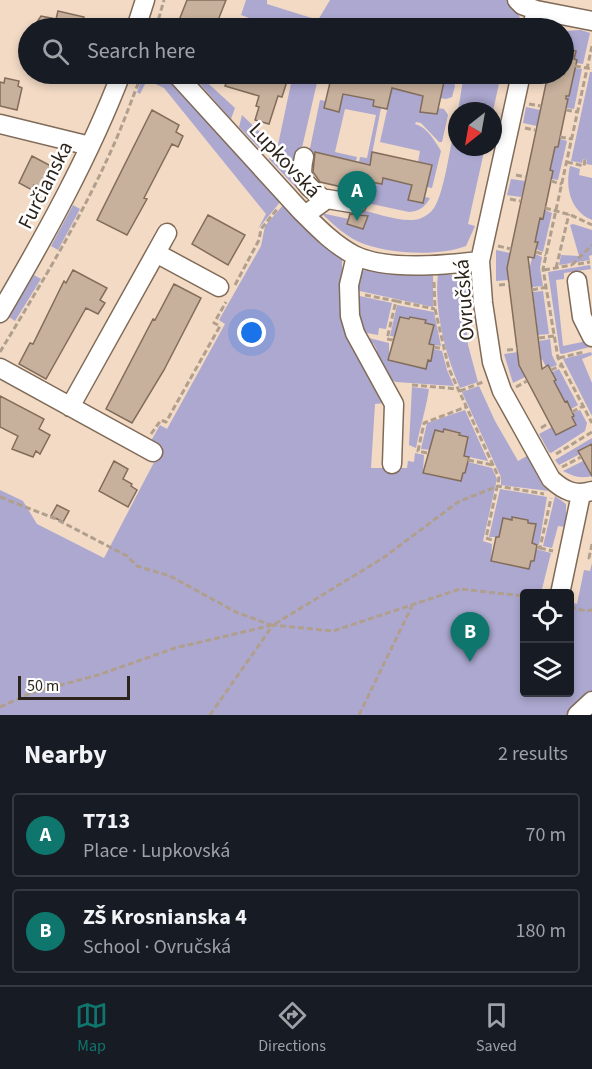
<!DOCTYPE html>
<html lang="en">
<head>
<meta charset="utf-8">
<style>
  :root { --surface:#171b24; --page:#242831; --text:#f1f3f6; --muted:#9ea1a6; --line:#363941; --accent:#0f766e }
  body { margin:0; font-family:"Source Sans 3",sans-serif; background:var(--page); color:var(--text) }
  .controls { position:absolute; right:18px; bottom:18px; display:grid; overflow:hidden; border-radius:6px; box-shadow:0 3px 9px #0003 }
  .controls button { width:54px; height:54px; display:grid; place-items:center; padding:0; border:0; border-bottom:2px solid var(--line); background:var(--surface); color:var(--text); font:30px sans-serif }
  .compass { position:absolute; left:448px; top:102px; width:54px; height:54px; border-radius:50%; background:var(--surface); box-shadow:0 3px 9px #0003; rotate:211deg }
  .scale { position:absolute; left:18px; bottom:15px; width:112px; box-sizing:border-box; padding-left:6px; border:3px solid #2c241c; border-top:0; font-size:16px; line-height:21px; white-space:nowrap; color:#2c241c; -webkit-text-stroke:4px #fff; paint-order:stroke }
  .you { position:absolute; left:252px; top:333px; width:21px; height:21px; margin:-15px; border:4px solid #fff; border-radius:50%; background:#1a73e8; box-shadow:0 0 0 9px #1a73e833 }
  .badge { display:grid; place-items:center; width:39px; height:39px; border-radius:50%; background:var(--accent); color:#fff; font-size:20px; font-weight:700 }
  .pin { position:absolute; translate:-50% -50px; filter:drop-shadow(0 2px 3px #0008) }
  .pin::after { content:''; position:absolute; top:32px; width:21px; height:18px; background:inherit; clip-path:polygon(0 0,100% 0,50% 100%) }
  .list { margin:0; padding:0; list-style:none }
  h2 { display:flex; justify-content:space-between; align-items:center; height:78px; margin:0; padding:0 24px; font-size:26px }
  h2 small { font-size:20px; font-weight:400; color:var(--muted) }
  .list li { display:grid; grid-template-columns:39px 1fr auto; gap:18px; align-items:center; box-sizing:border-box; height:84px; margin:0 12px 12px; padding:0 12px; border:2px solid var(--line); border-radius:6px }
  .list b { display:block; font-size:22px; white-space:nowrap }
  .list p { margin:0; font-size:20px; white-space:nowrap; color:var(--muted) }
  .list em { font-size:20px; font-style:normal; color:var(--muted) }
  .icon { flex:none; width:33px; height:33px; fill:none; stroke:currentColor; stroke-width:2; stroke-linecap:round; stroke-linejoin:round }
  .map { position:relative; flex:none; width:592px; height:715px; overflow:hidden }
  .search { position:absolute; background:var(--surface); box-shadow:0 3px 9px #0003; left:18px; right:18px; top:18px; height:66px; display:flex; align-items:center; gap:15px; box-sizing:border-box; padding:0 21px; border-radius:33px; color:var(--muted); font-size:22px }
  .sheet { height:270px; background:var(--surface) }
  nav { display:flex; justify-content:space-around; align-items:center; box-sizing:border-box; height:84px; border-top:2px solid var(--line); background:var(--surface); font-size:16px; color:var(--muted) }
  nav a { display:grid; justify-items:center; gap:3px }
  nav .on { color:var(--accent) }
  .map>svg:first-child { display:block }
  .green { fill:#aca8d0 }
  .building { fill:#c7b09c; stroke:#826d5b; stroke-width:1.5 }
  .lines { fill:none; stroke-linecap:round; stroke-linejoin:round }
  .minor-casing { stroke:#806b58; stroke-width:21 }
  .path { stroke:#b19f8e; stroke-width:3; stroke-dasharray:6 3; stroke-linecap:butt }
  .minor { stroke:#fff; stroke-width:18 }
  .labels { text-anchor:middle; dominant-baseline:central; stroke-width:5; stroke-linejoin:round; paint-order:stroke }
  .street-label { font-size:21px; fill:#2c241c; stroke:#fff }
</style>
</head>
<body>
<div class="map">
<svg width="592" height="715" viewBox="0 0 592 715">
  <rect width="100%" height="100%" fill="#f2dac5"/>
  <path class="green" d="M246 0H267V4L318 20 330 0H510L519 15 522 28H513L514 21 502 18 499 28H276L241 15Z
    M581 30 590 33 583 64 576 63 577 60 574 59 576 51 564 48V31Z
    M575 68 582 69 574 109 567 108 568 100 566 99 571 75Z
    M590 72H592V165L586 164 587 160 583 159 582 163 571 161Z
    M144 74H162L281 201 258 229 266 214 164 88 147 80 140 94 137 92Z
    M191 74H198L235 108 231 119Z
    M293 74H319L298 165 302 194 269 159 274 143 278 145Z
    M431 74H451L455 86 452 97 446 99 440 98 445 77Z
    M464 74H501L493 111H458Z
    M392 88 423 96 421 112 437 114 438 108 444 109 448 115 442 142H439L421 123 416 122 415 124C428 128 434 140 441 151L432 188 427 187 432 165 418 162 420 151 380 142Z
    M343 94 374 100 373 106 381 108 370 164 359 162 360 157 367 158 376 115 345 109 335 152 357 157 356 161 316 153 314 159 308 158 320 100 326 101Z
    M526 107 540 110 537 126 523 123Z
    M457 114V147H485L468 224 475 226 466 246C438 257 384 254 357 241 343 234 332 223 321 213L349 219 348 224 363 229 368 216 355 212 356 209C373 212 393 220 410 220 419 221 429 215 434 208 445 192 452 135 457 114Z
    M242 115 267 139 263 152 239 127Z
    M560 139 567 141 558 180 551 179 550 170 555 147H558Z
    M570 166 580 169 579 175 592 178V220C570 211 565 187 570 166Z
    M383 178 412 185 409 200 423 203 425 197 430 198C425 207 420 211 409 212L367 203 372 182 382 184Z
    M511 179 525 181 521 197 507 195Z
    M284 204 342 259V293L347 331 377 394 384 403 375 404 371 468H383L384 471H392V468H407L408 461 414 462 415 453 424 455 423 473 460 481 463 473H465L468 462 492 468 497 479 483 541 492 544 491 561 529 569 531 561H534L536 549 551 553 541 593 524 594V692H570V602L577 604 584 570 590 571 592 563V694L568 715H0V490L23 501 37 524 104 558 162 447 151 441 160 425 167 429 225 324 219 320 261 246 265 226Z
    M73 205 80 209 58 250 51 246Z
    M545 210 552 213 543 252 536 249 538 243 535 242 540 218 543 219Z
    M573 224 592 230V255L589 256 590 260 559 265 561 255 579 256 570 225Z
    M496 250 510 253 508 262 530 266 532 258H534L535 254 542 257 540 268 543 286 532 287 529 268 507 271 508 280 496 281Z
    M590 265 591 269 564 273V279L556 280 563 346 587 341 590 347 562 354 560 353 548 272Z
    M369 269 433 273V307L355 290 356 279 362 271Z
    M438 273C463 277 473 275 476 304L465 305 468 345 478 382 460 388C445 353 434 312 438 273Z
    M34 275 41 279 15 321 9 317Z
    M543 291 549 334 538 335 533 292Z
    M355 295 392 303 386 329 379 328 378 335 362 332Z
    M397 305 434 312 441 346 429 344 434 325 425 323 426 320 410 317 396 337 390 336Z
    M365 337 389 343V360L426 369 428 360H431L434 349 442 351 447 370 454 386 396 382 389 379 373 353 377 350 373 343 369 345Z
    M550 339 552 355 557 365 550 368 548 365 546 367 542 359 522 369 525 377 513 383 504 354 518 352 519 360 541 357 539 341Z
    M591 352 592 355 582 359 592 383V416L563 359Z
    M559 369 578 405 571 409 567 401 565 402 554 381 556 380 552 372Z
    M479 386 495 421 518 461 527 456 543 486 549 491 501 485V477L462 392Z
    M412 387 429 389C426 409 420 427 416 448L409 445Z
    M465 410 488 461 464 456 460 432 444 429 443 431 434 430 431 450 421 449 427 423Z
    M580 410 587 423 585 431 551 453 549 452 539 434 552 427 556 435 576 425 572 417 574 416 573 413Z
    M592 438V444L578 451 580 454 559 465 555 460Z
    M592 459V476C580 479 573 476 563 471L583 461 585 463Z
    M500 489 547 497 539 545 532 543 536 525 528 523V520L512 517V520L503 518 499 537H489Z
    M555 496 566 504V527L558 526 552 548 543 546Z"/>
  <path class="building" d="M187 0H226L215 28H176Z
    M58 11 84 17 81 28H33L41 16 56 19Z
    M564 48 576 51 574 59 577 60 569 96H566V99H568L558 147H555L550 170 553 171 543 219 540 218 535 242H538L536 249 534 258 528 257 542 369 548 365 556 380 554 381 565 402 567 401 574 416 572 417 576 425 556 435 519 365 507 268 548 74H564Z
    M229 74H273L288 78 282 97 278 96 269 124 255 120 259 107 256 106 259 96 225 86Z
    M332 74H353L387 81 389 74H427L445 77 437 114 420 112 423 96 392 88 387 109 373 106 374 100 343 94 339 112 324 108Z
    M5 78 19 81 18 86 22 88 17 110 0 106V82L4 83Z
    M152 110 179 125 176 132 183 136 178 147 172 144 144 198 147 199 127 235 97 220Z
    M315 152 370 165 372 152 432 165 423 203 408 200 412 185 383 178 382 184 366 181 364 192 320 182 313 172Z
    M32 156 53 167 42 189 34 185 32 190 19 183Z
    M350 214 368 216 363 229 347 224Z
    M208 215 245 235 228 265 192 244Z
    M73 270 107 288 100 300 105 303 98 314 86 308 46 379 19 364 30 343 33 344 64 281 66 283Z
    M174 284 201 298 164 370 132 423 106 409 153 319 155 320Z
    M400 317 409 319 410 317 426 320 425 323 434 325 429 344 434 345 431 361 428 360 426 369 388 360Z
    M0 396 44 419 39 429 50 435 40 454 36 451 33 457 12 449 18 436 0 427Z
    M444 429 460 433 459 435 468 437 464 456 469 457 465 473H463L461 481 423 473 435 430 443 432Z
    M592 444V476L578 451Z
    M114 461 128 469 123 479 132 484 131 486 137 490 128 507 99 491Z
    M57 505 69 511 63 522 51 516Z
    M512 517 528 520V523L536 524 532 543 537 545 534 561H531L529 569 491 561 496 537H499L503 518 512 520Z"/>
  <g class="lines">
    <defs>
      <path id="minor" d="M517 0 522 5 536 10
        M136 28 145 0
        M532 28 536 10 592 21
        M176 74 300 210C316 226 333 244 354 255 386 271 445 265 480 261
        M521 74 480 261 483 303 492 362 502 391 551 479C564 491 575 496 592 491
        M0 124 90 146
        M304 157C298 183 307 184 324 200
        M305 215 327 199 357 204
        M156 253 219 287
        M356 256 349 285 350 316 355 333 394 404 392 464
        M577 281 582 317 592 337
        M0 313C45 236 89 157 121 74
        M0 368 153 452
        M70 407 167 233
        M560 594 581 494
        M577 715 592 701"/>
    </defs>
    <use href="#minor" class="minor-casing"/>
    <path class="path" d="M156 28 164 0
      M592 46 543 269 558 358 592 423
      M575 66 592 69
      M529 104 541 106
      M566 110 577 112
      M525 128 535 130
      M560 137 572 139
      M567 162 584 166 585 159
      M516 175 526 177
      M551 181 562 184
      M366 192 369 181
      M510 199 520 201
      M545 208 571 215 592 225
      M498 246 511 249
      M536 252 546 255
      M578 264 590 262
      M572 265 592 245
      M556 268 569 214
      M544 270 572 265
      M434 282 435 309 449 369 499 478 486 538 495 541
      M235 285 259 240 261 229 278 208
      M499 285 509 284
      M532 290 547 287
      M365 295 396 301
      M539 338 554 336
      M393 340 387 339 396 301 435 309
      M434 347 444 349
      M507 350 517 349
      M0 352C41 284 83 215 115 142 125 119 133 96 142 74
      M559 358 584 352
      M551 370 562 365
      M412 385 458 389
      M516 387 527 381
      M460 391 483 382
      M572 412 583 406
      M541 428 549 423
      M151 434 161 420 166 422 220 326 214 323 226 302
      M427 453 418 451 424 423 466 407
      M556 454 592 432
      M468 460 493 465
      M562 467 581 457
      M0 497 56 519 127 556 137 566 170 576 236 612 271 625
      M592 544 589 558 592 559
      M537 547 540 548 551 498
      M540 548 553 551
      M570 607 586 611 592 610
      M0 707 31 693 98 675 175 648 273 625 383 558 458 502 498 486 544 494
      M210 715 273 625 333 631 460 589 524 596
      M359 715 412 606"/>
    <use href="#minor" class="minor"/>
  </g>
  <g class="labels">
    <g class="street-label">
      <text transform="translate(285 160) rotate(47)">Lupkovská</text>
      <text transform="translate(45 185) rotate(-63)">Furčianska</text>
      <text transform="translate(464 300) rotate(-94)">Ovručská</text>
    </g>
  </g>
</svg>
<div class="controls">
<button><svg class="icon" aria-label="locate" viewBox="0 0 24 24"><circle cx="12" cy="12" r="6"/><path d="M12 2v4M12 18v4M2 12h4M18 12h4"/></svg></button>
<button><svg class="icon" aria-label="layers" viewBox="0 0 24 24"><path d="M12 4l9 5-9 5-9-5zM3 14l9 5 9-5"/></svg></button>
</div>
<svg class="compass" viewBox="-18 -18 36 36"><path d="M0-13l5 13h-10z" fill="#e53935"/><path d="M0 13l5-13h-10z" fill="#9ea1a6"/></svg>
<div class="scale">50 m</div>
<div class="you"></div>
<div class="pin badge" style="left:357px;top:221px">A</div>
<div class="pin badge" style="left:470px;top:662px">B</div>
<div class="search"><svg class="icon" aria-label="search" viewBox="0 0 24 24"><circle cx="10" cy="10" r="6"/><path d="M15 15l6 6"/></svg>Search here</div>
</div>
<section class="sheet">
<h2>Nearby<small>2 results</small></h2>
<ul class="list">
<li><span class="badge">A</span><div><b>T713</b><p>Place · Lupkovská</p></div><em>70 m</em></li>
<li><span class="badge">B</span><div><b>ZŠ Krosnianska 4</b><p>School · Ovručská</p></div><em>180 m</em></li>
</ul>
</section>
<nav>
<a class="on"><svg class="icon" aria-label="map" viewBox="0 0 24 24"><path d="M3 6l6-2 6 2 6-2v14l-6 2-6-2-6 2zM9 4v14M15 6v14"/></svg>Map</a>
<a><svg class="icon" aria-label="directions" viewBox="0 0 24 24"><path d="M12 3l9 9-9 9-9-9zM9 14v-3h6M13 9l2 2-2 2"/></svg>Directions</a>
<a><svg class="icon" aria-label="saved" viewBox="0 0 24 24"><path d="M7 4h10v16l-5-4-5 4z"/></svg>Saved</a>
</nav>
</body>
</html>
